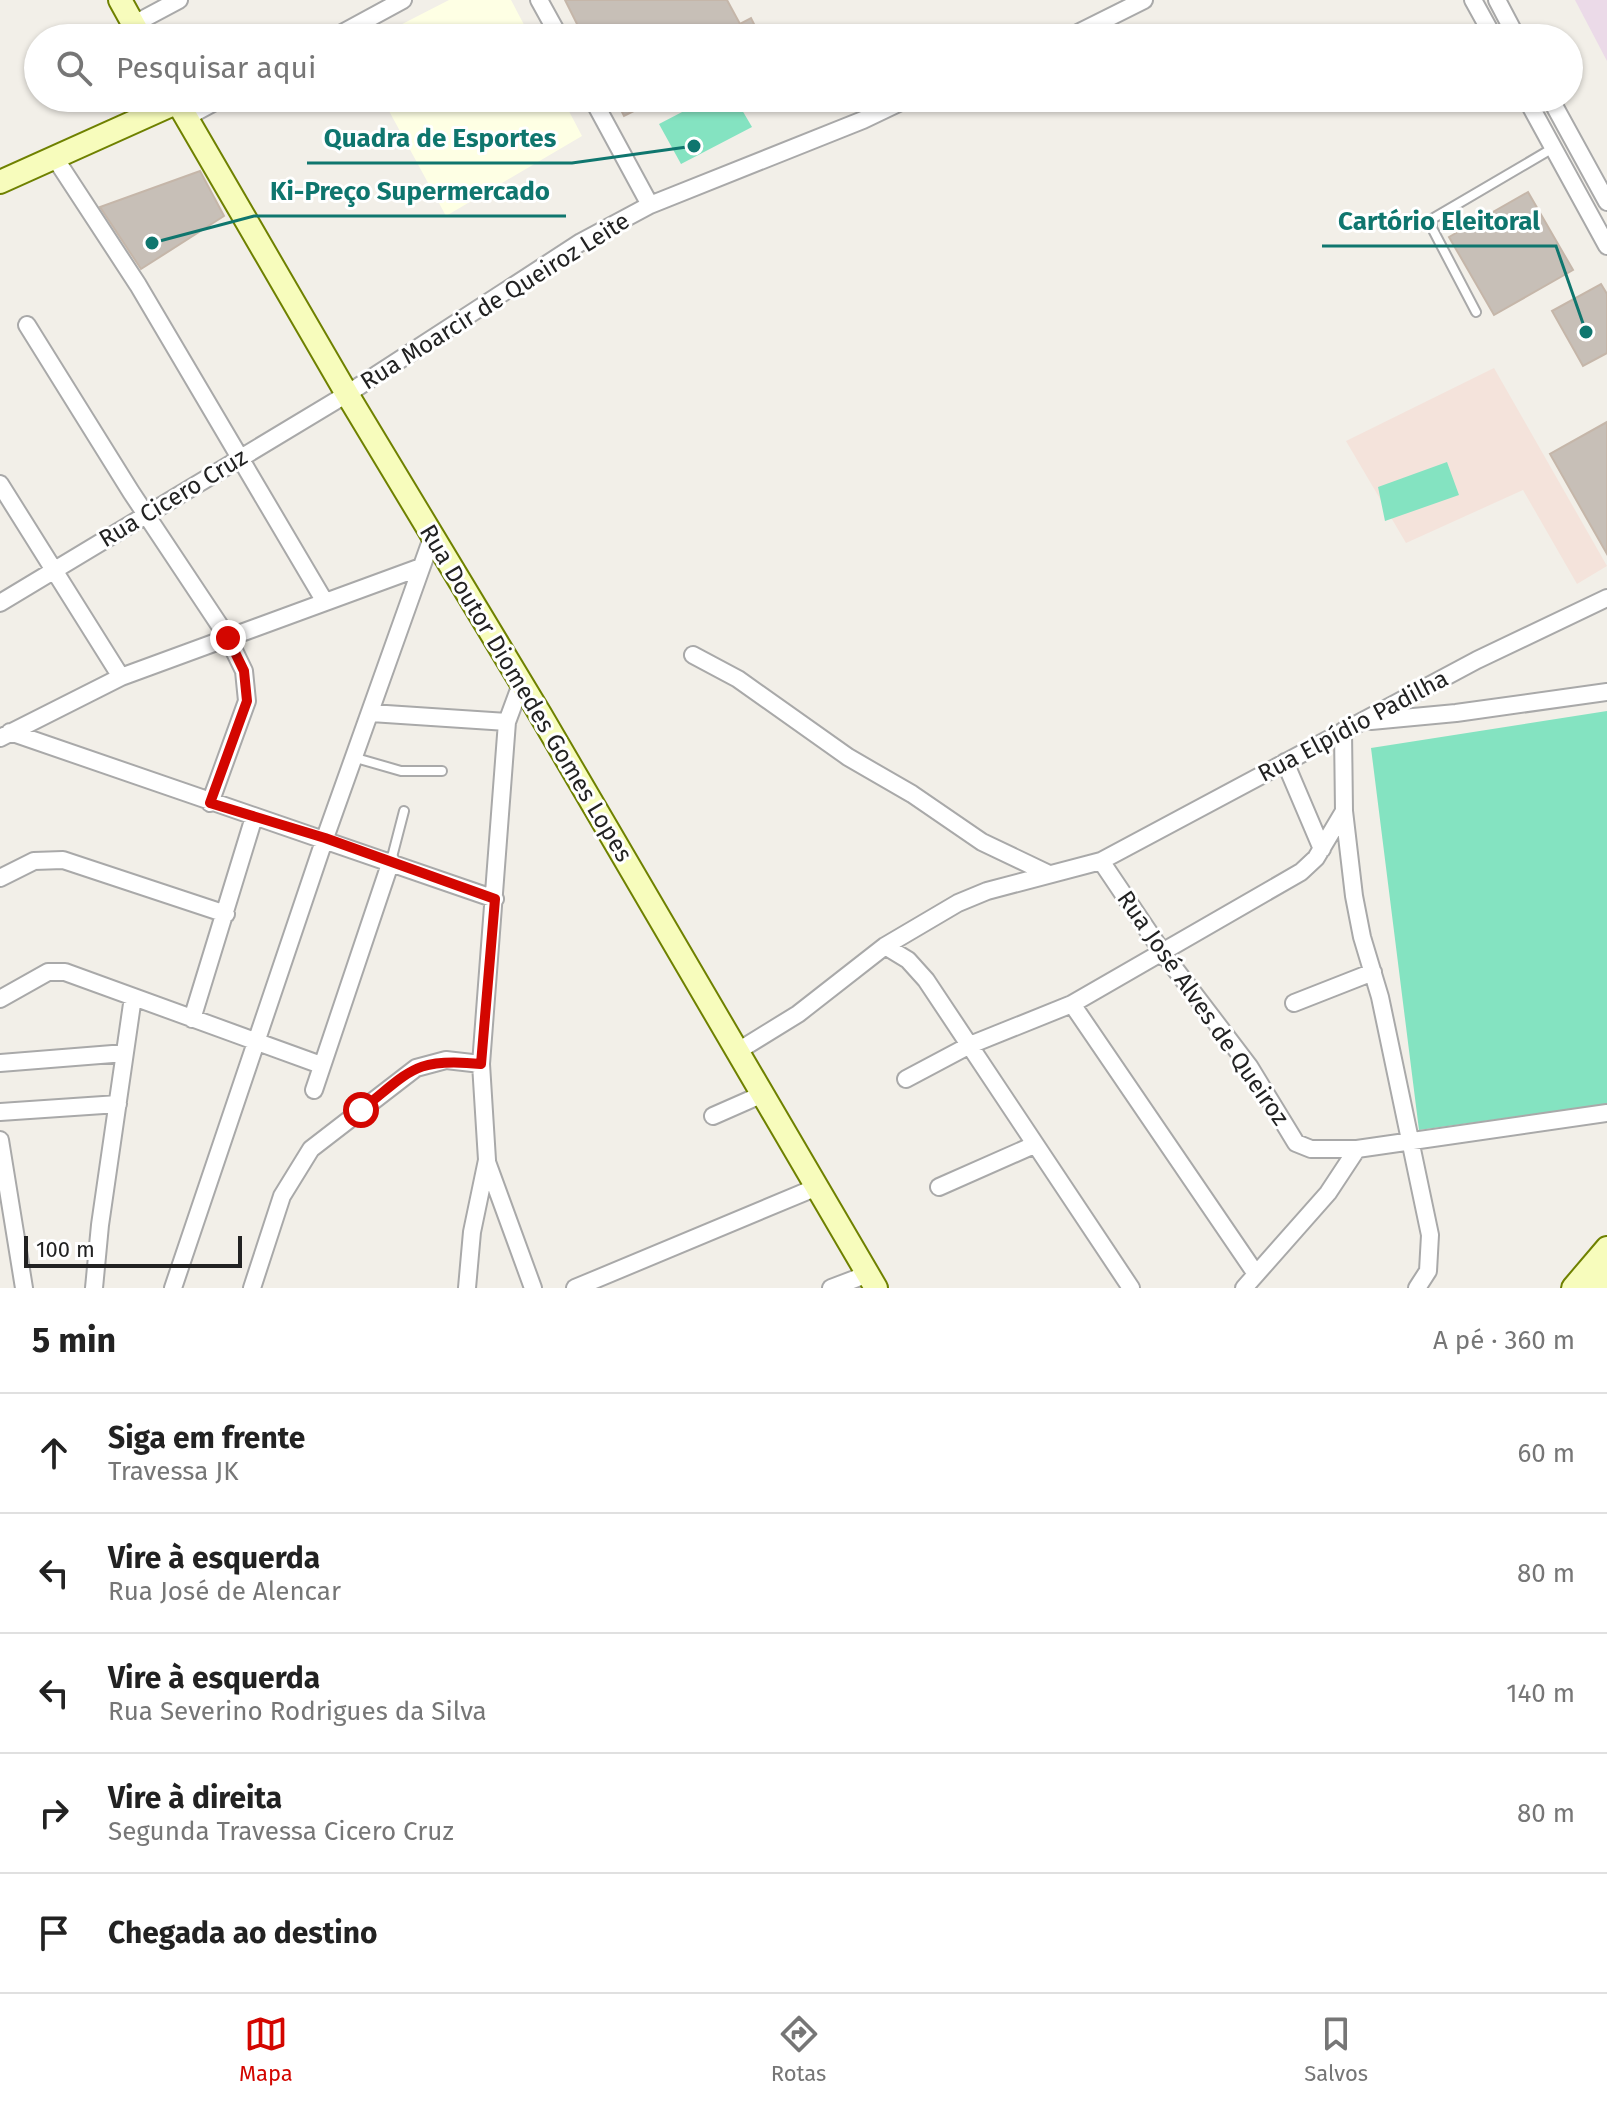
<!DOCTYPE html>
<html lang="pt">
<head>
<meta charset="utf-8">
<style>
  :root { --surface:#fff; --page:#f6f6f6; --text:#222; --muted:#767676; --line:#e0e0e0; --accent:#d30600 }
  body { margin:0; font-family:"Fira Sans",sans-serif; background:var(--page); color:var(--text) }
  .scale { position:absolute; left:24px; bottom:20px; width:218px; box-sizing:border-box; padding-left:8px; border:4px solid #222; border-top:0; font-size:22px; line-height:28px; white-space:nowrap; color:#222; -webkit-text-stroke:6px #fff; paint-order:stroke }
  .stop { position:absolute; width:24px; height:24px; margin:-18px; border:6px solid #d30600; border-radius:50%; background:#fff }
  .stop.end { background:#d30600; border-color:#fff; box-shadow:0 2px 8px #0008 }
  .list { margin:0; padding:0; list-style:none }
  h2 { display:flex; justify-content:space-between; align-items:center; height:104px; margin:0; padding:0 32px; font-size:34px }
  h2 small { font-size:26px; font-weight:400; color:var(--muted) }
  .list li { display:grid; grid-template-columns:52px 1fr auto; gap:24px; align-items:center; box-sizing:border-box; height:120px; padding:0 32px; border-top:2px solid var(--line) }
  .list b { display:block; font-size:30px; white-space:nowrap }
  .list p { margin:0; font-size:26px; white-space:nowrap; color:var(--muted) }
  .list em { font-size:26px; font-style:normal; color:var(--muted) }
  .icon { flex:none; width:44px; height:44px; fill:none; stroke:currentColor; stroke-width:2; stroke-linecap:round; stroke-linejoin:round }
  .map { position:relative; flex:none; width:1607px; height:1288px; overflow:hidden }
  .search { position:absolute; background:var(--surface); box-shadow:0 2px 6px #0004; left:24px; right:24px; top:24px; height:88px; display:flex; align-items:center; gap:20px; box-sizing:border-box; padding:0 28px; border-radius:44px; color:var(--muted); font-size:30px }
  .sheet { height:704px; background:var(--surface) }
  nav { display:flex; justify-content:space-around; align-items:center; box-sizing:border-box; height:112px; border-top:2px solid var(--line); background:var(--surface); font-size:22px; color:var(--muted) }
  nav a { display:grid; justify-items:center; gap:4px }
  nav .on { color:var(--accent) }
  .map>svg:first-child { display:block }
  .industrial { fill:#ebdae8 }
  .education { fill:#feffe4 }
  .military { fill:#f4e3db }
  .pitch { fill:#84e3c1 }
  .building { fill:#c7bfb7; stroke:#c5b6a9; stroke-width:2 }
  .lines { fill:none; stroke-linecap:round; stroke-linejoin:round }
  .lane-casing { stroke:#a9a9a9; stroke-width:12 }
  .street-casing { stroke:#a9a9a9; stroke-width:20 }
  .secondary-casing { stroke:#6f8100; stroke-width:26 }
  .lane { stroke:#fff; stroke-width:8 }
  .street { stroke:#fff; stroke-width:16 }
  .secondary { stroke:#f7fcbc; stroke-width:22 }
  .route { stroke:#d30600; stroke-width:10 }
  .labels { text-anchor:middle; dominant-baseline:central; stroke-width:6; stroke-linejoin:round; paint-order:stroke }
  .street-label { font-size:24px; fill:#222; stroke:#fff }
  .leader { fill:none; stroke:#0f766e; stroke-width:3 }
  .callout-dot { fill:#0f766e; stroke:#fff; stroke-width:3 }
  .callout-label { font-size:26px; text-anchor:middle; font-weight:bold; fill:#0f766e; stroke:#fff; stroke-width:6; stroke-linejoin:round; paint-order:stroke }
</style>
</head>
<body>
<div class="map">
<svg width="1607" height="1288" viewBox="0 0 1607 1288">
  <rect width="100%" height="100%" fill="#f2efe8"/>
  <path class="industrial" d="M1575 0H1607V61Z"/>
  <path class="education" d="M449 0H511L531 38H375Z
    M382 98H562L582 136 446 216Z"/>
  <path class="military" d="M1494 368 1607 566 1577 584 1523 490 1406 543 1346 441Z"/>
  <path class="pitch" d="M709 98H735L752 127 681 164 659 124Z
    M1447 462 1459 495 1385 521 1378 487Z
    M1607 711V1104L1419 1130 1371 748Z"/>
  <path class="building" d="M565 0H727L740 24 751 18 761 38H584Z
    M615 98H660L624 116Z
    M200 171 224 216 141 269 100 207Z
    M1528 192 1573 270 1494 315 1449 237Z
    M1601 284 1607 294V353L1583 366 1552 311Z
    M1607 422V554L1550 454Z"/>
  <g class="lines">
    <defs>
      <path id="lane" d="M1476 312 1432 228V219L1553 148
        M356 758 401 771H442
        M391 861 404 811"/>
      <path id="street" d="M539 0 560 38
        M1473 0 1494 38
        M1497 0 1517 38
        M134 24 179 0
        M333 38 403 0
        M1068 38 1144 0
        M592 98 650 205
        M1526 98 1607 246
        M1550 98 1607 202
        M187 117 222 98
        M55 158 138 285 325 602
        M27 325 131 492 228 638 244 671 247 701 210 803
        M0 484 121 677
        M0 603 347 394 581 242 650 205 863 120 909 98
        M693 655 738 679 848 757 912 794 982 842 1049 874
        M371 713 507 722
        M1371 721 1456 713 1607 692
        M1343 731 1344 811 1354 896 1362 937 1380 997 1430 1235 1428 1271 1417 1288
        M10 732 495 899
        M0 738 121 677 421 567
        M1285 762 1322 849
        M1101 861 1163 953 1249 1066 1296 1143 1311 1149H1357
        M0 878 34 861 63 860 226 914
        M885 946 908 960 926 980 1131 1288
        M0 999 48 972H65L321 1065
        M1294 1003 1373 972
        M1072 1004 1256 1274
        M192 1019 254 817
        M738 1051 798 1014 885 946 958 903 987 891 1101 861 1477 660 1607 598
        M0 1063 125 1053
        M906 1079 970 1045 1072 1004 1301 872 1316 858 1344 811
        M314 1090 391 861
        M0 1112 118 1104
        M713 1116 763 1094
        M0 1140 24 1288
        M487 1162 533 1288
        M939 1187 1034 1145
        M94 1288 100 1225 133 997
        M173 1288 325 838 433 535
        M252 1288 282 1196 311 1149 416 1068 446 1060 481 1064
        M467 1288 472 1232 487 1160 481 1064 507 722 521 684
        M575 1288 817 1187
        M831 1288 868 1274
        M1244 1288 1328 1193 1357 1149 1607 1113"/>
      <path id="secondary" d="M120 0 141 38
        M175 98 347 394 540 714 876 1288
        M0 182 178 102
        M1573 1288 1607 1248
        M1596 1288 1607 1274"/>
    </defs>
    <use href="#lane" class="lane-casing"/>
    <use href="#street" class="street-casing"/>
    <use href="#secondary" class="secondary-casing"/>
    <use href="#lane" class="lane"/>
    <use href="#street" class="street"/>
    <use href="#secondary" class="secondary"/>
  </g>
  <g class="lines">
    <path class="route" d="M228 638 244 671 247 701 210 803 325 838 495 899 481 1064C414 1057 411 1071 361 1110"/>
  </g>
  <g class="labels">
    <g class="street-label">
      <text transform="translate(495 301) rotate(-32)">Rua Moarcir de Queiroz Leite</text>
      <text transform="translate(173 498) rotate(-31)">Rua Cicero Cruz</text>
      <text transform="translate(526 693) rotate(59)">Rua Doutor Diomedes Gomes Lopes</text>
      <text transform="translate(1353 726) rotate(-28)">Rua Elpídio Padilha</text>
      <text transform="translate(1203 1008) rotate(55)">Rua José Alves de Queiroz</text>
    </g>
  </g>
  <path class="leader" d="M694 146L572 163H307M152 243L254 216H566M1586 332L1556 246H1322"/>
  <g class="callout-dot">
    <circle cx="694" cy="146" r="8"/>
    <circle cx="152" cy="243" r="8"/>
    <circle cx="1586" cy="332" r="8"/>
  </g>
  <g class="callout-label">
    <text x="440" y="147">Quadra de Esportes</text>
    <text x="410" y="200">Ki-Preço Supermercado</text>
    <text x="1439" y="230">Cartório Eleitoral</text>
  </g>
</svg>
<div class="scale">100 m</div>
<div class="stop" style="left:361px;top:1110px"></div>
<div class="stop end" style="left:228px;top:638px"></div>
<div class="search"><svg class="icon" aria-label="search" viewBox="0 0 24 24"><circle cx="10" cy="10" r="6"/><path d="M15 15l6 6"/></svg>Pesquisar aqui</div>
</div>
<section class="sheet">
<h2>5 min<small>A pé · 360 m</small></h2>
<ul class="list">
<li><svg class="icon" aria-label="ahead" viewBox="0 0 24 24"><path d="M12 20V5M6 11l6-6 6 6"/></svg><div><b>Siga em frente</b><p>Travessa JK</p></div><em>60 m</em></li>
<li><svg class="icon" aria-label="left" viewBox="0 0 24 24"><path d="M17 20v-9H6M10 6l-5 5 5 5"/></svg><div><b>Vire à esquerda</b><p>Rua José de Alencar</p></div><em>80 m</em></li>
<li><svg class="icon" aria-label="left" viewBox="0 0 24 24"><path d="M17 20v-9H6M10 6l-5 5 5 5"/></svg><div><b>Vire à esquerda</b><p>Rua Severino Rodrigues da Silva</p></div><em>140 m</em></li>
<li><svg class="icon" aria-label="right" viewBox="0 0 24 24"><path d="M7 20v-9h11M14 6l5 5-5 5"/></svg><div><b>Vire à direita</b><p>Segunda Travessa Cicero Cruz</p></div><em>80 m</em></li>
<li><svg class="icon" aria-label="arrive" viewBox="0 0 24 24"><path d="M6 21V4h12l-3 4 3 4H6"/></svg><div><b>Chegada ao destino</b></div></li>
</ul>
</section>
<nav>
<a class="on"><svg class="icon" aria-label="map" viewBox="0 0 24 24"><path d="M3 6l6-2 6 2 6-2v14l-6 2-6-2-6 2zM9 4v14M15 6v14"/></svg>Mapa</a>
<a><svg class="icon" aria-label="directions" viewBox="0 0 24 24"><path d="M12 3l9 9-9 9-9-9zM9 14v-3h6M13 9l2 2-2 2"/></svg>Rotas</a>
<a><svg class="icon" aria-label="saved" viewBox="0 0 24 24"><path d="M7 4h10v16l-5-4-5 4z"/></svg>Salvos</a>
</nav>
</body>
</html>
